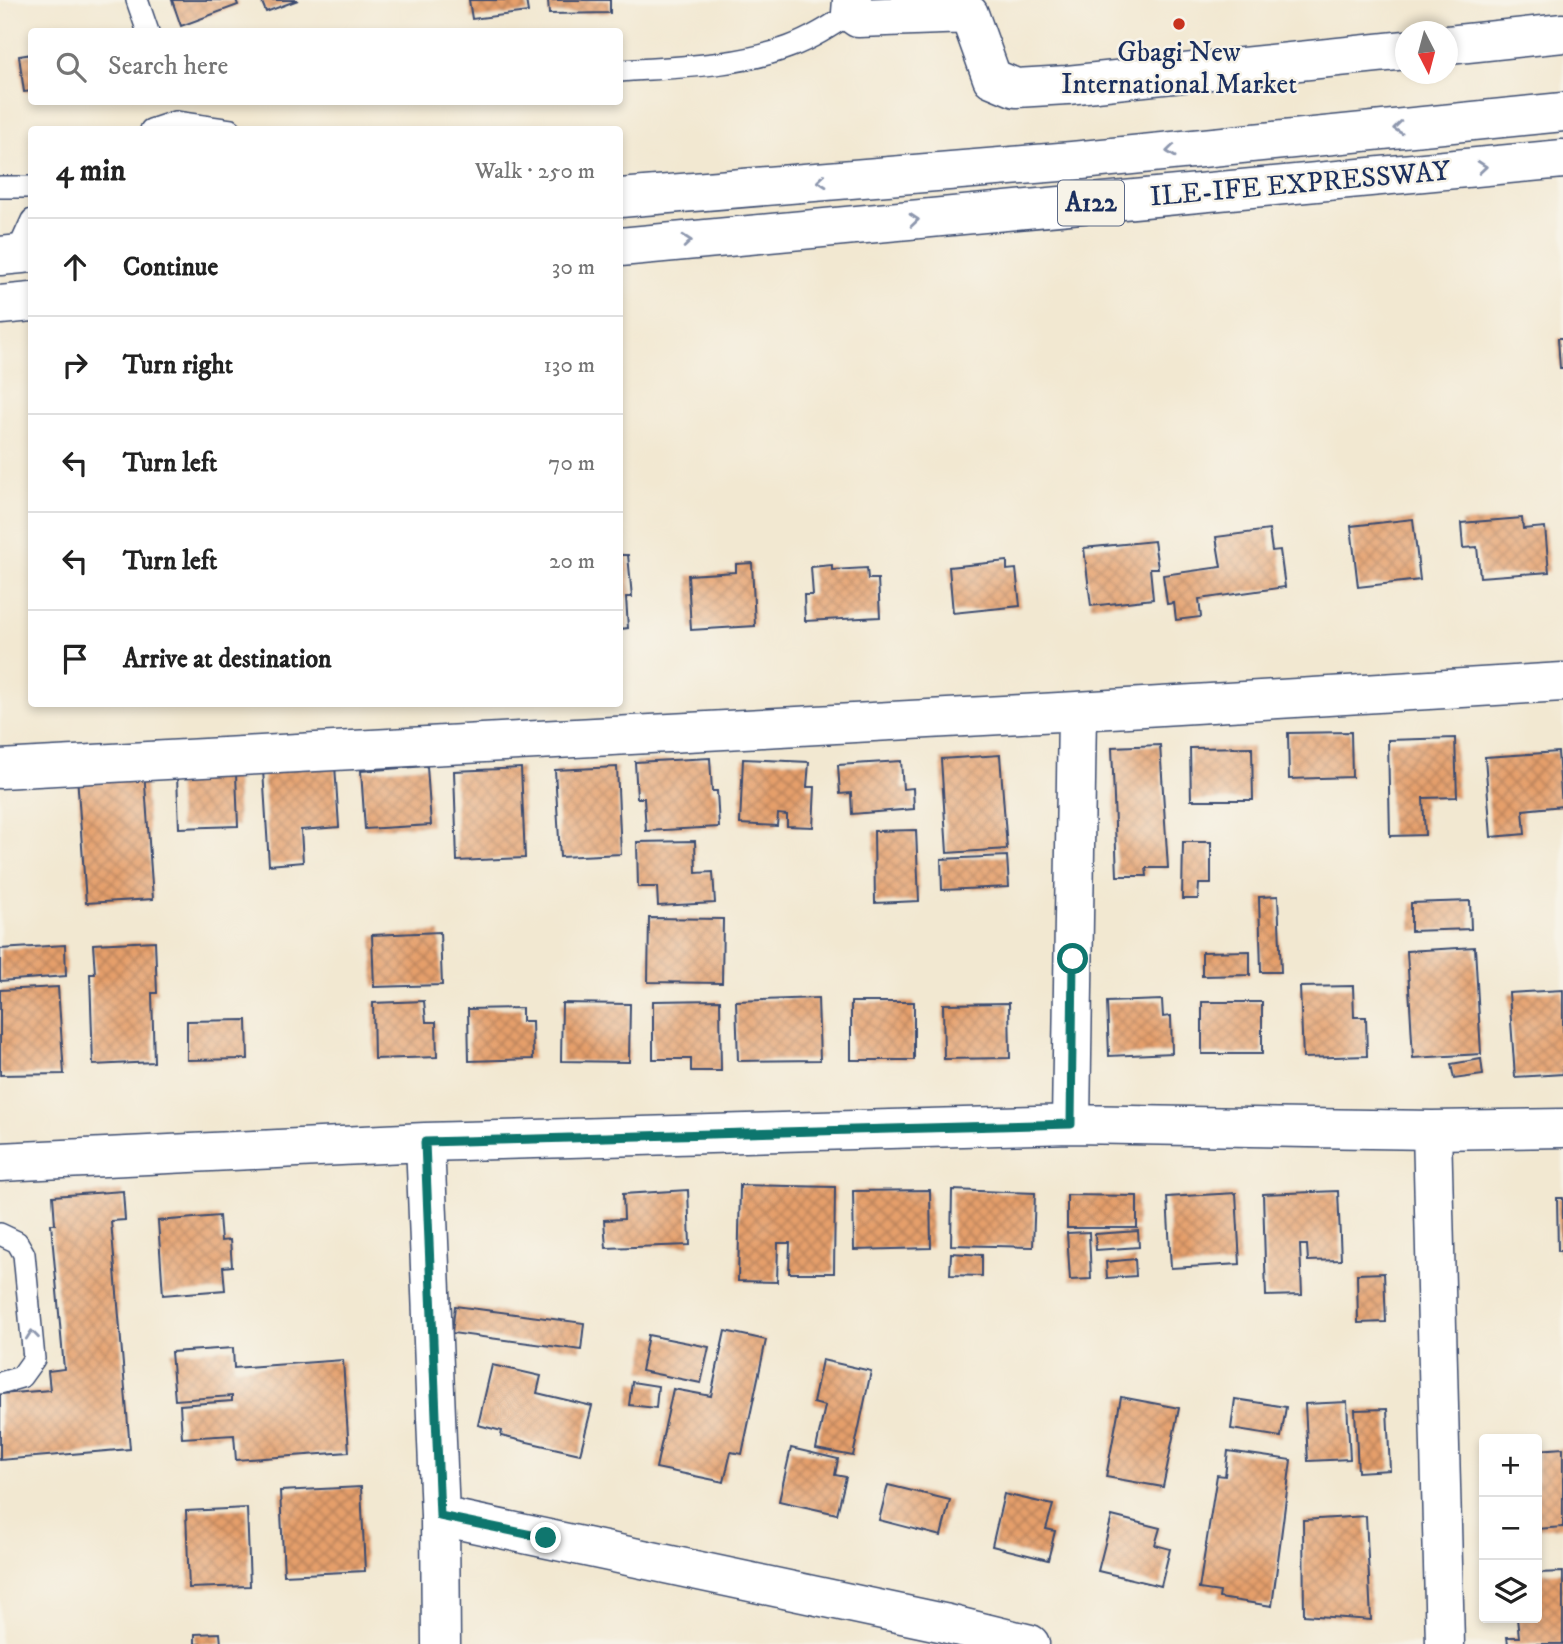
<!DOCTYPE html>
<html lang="en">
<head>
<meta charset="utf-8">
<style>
  :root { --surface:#fff; --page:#f2f2f2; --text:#222; --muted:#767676; --line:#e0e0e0 }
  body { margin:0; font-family:"IM FELL DW Pica",serif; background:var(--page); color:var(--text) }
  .controls { position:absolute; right:21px; bottom:21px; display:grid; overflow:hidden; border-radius:7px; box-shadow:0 4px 10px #0003 }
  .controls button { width:63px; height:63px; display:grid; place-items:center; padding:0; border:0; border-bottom:2px solid var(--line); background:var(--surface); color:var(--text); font:35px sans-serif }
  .compass { position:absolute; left:1395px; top:21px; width:63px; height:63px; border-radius:50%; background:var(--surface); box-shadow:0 4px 10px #0003; rotate:174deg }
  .stop { position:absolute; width:21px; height:21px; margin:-16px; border:5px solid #0f766e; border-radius:50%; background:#fff }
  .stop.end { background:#0f766e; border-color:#fff; box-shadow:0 2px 7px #0008 }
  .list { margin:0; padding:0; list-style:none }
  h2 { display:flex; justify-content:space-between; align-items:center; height:91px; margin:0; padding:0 28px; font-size:30px }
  h2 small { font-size:23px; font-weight:400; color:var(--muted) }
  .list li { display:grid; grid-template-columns:46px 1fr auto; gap:21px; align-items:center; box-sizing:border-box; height:98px; padding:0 28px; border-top:2px solid var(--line) }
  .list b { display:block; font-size:26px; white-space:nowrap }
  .list em { font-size:23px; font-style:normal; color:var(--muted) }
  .icon { flex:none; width:38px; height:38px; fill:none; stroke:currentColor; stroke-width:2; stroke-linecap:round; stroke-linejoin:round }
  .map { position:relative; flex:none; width:1563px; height:1644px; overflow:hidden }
  .search { position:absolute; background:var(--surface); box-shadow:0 4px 10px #0003; left:28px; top:28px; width:595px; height:77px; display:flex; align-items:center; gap:18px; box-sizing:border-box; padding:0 24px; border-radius:7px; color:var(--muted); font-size:26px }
  .panel { position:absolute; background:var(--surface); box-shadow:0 4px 10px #0003; left:28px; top:126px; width:595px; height:581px; border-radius:7px }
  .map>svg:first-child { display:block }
  .building { fill:url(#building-cross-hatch) }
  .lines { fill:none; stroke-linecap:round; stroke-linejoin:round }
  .service-casing { stroke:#3b4b6f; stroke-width:24 }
  .minor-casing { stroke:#3b4b6f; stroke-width:41 }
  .trunk-casing { stroke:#3b4b6f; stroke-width:41 }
  .service { stroke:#fff; stroke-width:21 }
  .minor { stroke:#fff; stroke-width:38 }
  .trunk { stroke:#fff; stroke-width:38 }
  .oneway { stroke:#8d97ae }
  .route { stroke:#0f766e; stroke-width:9 }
  .poi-dot { fill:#c8321e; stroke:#f7f3e8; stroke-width:2.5 }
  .labels { text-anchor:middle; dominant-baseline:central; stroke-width:5; stroke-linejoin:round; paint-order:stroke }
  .shield { fill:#f7f3e8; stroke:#5d6a87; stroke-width:2 }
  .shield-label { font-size:26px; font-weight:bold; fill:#1b2f5e }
  .poi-label { font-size:28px; fill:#1b2f5e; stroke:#f7f3e8 }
  .street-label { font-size:28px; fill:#1b2f5e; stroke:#f7f3e8 }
</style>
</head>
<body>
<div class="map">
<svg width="1563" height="1644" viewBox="0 0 1563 1644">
  <defs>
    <pattern id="building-cross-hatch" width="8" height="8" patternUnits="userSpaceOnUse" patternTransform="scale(1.75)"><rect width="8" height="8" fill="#e59f6b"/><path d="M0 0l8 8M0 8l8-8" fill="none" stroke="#b9825b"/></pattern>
  </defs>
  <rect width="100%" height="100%" fill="#f7f3e8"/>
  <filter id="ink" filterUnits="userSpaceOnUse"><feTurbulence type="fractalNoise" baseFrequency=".0143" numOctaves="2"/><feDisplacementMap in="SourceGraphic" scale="14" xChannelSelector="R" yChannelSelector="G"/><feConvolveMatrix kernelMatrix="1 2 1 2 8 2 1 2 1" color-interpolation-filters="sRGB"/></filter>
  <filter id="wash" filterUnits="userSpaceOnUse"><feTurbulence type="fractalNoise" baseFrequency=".00686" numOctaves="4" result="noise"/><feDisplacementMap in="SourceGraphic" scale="28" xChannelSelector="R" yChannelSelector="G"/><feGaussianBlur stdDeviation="1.57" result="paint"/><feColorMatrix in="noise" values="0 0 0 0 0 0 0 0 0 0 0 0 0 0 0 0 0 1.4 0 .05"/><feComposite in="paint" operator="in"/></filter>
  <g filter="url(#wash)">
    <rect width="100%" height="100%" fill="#f2e8d1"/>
    <g id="blocks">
      <path class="building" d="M172 0H236L238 5 181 26Z
        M261 0H298L266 12Z
        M469 0H526L528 12 472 19Z
        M548 0H610V13L549 14Z
        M32 54V91L24 92 19 56Z
        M1558 338H1563V368H1560Z
        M1522 518 1523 529 1545 527 1549 572 1480 577 1477 547 1463 548 1461 523Z
        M1413 519 1420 580 1358 587 1351 526Z
        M1269 530 1272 551 1280 550 1285 587 1199 599 1201 617 1176 620 1174 603 1167 604 1163 575 1221 567 1216 537Z
        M1154 541 1158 568H1150L1153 599 1091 606 1084 548Z
        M620 555H628L632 597H626L628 628 620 629Z
        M1007 561V570L1016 569 1020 606 953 613 949 567Z
        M752 563 755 626 691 630 688 575 736 572V564Z
        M832 565V570L867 568 868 579H878L880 617 805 621 804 595H813L811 567Z
        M1351 732 1352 777 1289 779 1288 733Z
        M1455 738 1457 797 1423 798 1425 835 1390 836 1388 740Z
        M1160 745 1168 868H1146L1147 876H1117L1112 747Z
        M1252 747 1253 800H1191L1190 748Z
        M1558 752 1562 806 1523 810 1525 834 1491 837 1485 757Z
        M1000 755 1007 849 947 853 941 759Z
        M710 758 712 791H717L719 827 646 831 644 798H637L635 762Z
        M743 759 809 762 807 787H815L813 827 787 826V815L778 814 777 826 740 824Z
        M901 761 903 789 913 788 914 809 852 814 851 793 840 794 838 765Z
        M335 765 339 827 301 830 303 862 269 865 263 770Z
        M427 766 431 825 365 829 361 771Z
        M617 767 621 854 560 857 555 770Z
        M521 768 525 858 457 861 454 771Z
        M144 770 153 899 86 903 77 775Z
        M236 774 238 826 179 828 177 776Z
        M916 830 919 901 875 903 874 831Z
        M695 841 696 873 713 872 715 903 658 906 657 887H638L637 842Z
        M1183 842H1211V884H1199L1198 899H1182Z
        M1007 856 1009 887 942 890 941 859Z
        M1278 896 1281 972H1261L1259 897Z
        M1470 901 1471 929 1411 931V903Z
        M649 918 723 919 722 983 648 982Z
        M440 932 442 985 374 987 372 935Z
        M155 941 157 993H152L154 1062 93 1065 90 974H95L93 944Z
        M65 945 66 976 0 981V949Z
        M1475 947 1481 1054 1413 1058 1407 951Z
        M1250 951V975L1202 976V952Z
        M1353 986 1354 1017H1366L1367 1056 1303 1058 1300 987Z
        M58 987 64 1074 0 1075V990Z
        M1563 990V1074L1515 1077 1509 993Z
        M818 998 820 1060 738 1061 736 1001Z
        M720 1000 721 1071H691V1059H653V1001Z
        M1162 1000 1163 1017 1171 1016 1172 1053 1109 1056 1107 1002Z
        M424 1001 426 1022H436L437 1057 374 1059 373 1003Z
        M851 1002H914V1060H851Z
        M1202 1002H1262V1054H1202Z
        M562 1003 630 1004 629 1062 561 1061Z
        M1009 1003 1010 1058 944 1059 943 1004Z
        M522 1008V1021H532L533 1059 469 1061 468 1009Z
        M247 1020 248 1059 187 1060V1021Z
        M1481 1059 1483 1075 1454 1079 1451 1064Z
        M740 1185 835 1187 834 1273H789L790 1243H778L777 1282 738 1281Z
        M688 1190 690 1245 606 1248 604 1220 624 1219 623 1194Z
        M930 1190 931 1248 854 1250 853 1191Z
        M952 1190 1035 1193 1033 1247 951 1245Z
        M123 1191 125 1220 111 1221 130 1449 0 1460V1394L50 1390 48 1371 64 1369 51 1224H55L53 1196Z
        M1338 1191 1341 1260 1308 1261 1307 1245H1300L1302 1295 1266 1296 1263 1194Z
        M1236 1193 1240 1264 1171 1268 1167 1197Z
        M1067 1195 1137 1196V1228H1067Z
        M1557 1198H1563V1251H1558Z
        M219 1216 221 1241 230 1240 232 1266 223 1267 225 1290 163 1295 158 1221Z
        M1138 1231 1139 1247 1096 1250 1095 1234Z
        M1089 1232 1091 1279 1070 1280 1067 1233Z
        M951 1253 982 1255V1276L950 1275Z
        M1135 1259 1136 1276 1107 1278 1106 1262Z
        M1384 1273 1386 1322 1358 1323 1357 1274Z
        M455 1306 584 1323 581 1350 452 1333Z
        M725 1331 766 1340 742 1454 731 1452 724 1482 656 1468 673 1389 711 1396Z
        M648 1335 709 1347 701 1383 641 1371Z
        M233 1348 234 1368 343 1360 349 1452 236 1460 234 1435 182 1438 180 1405 232 1401V1396L175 1400 171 1352Z
        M822 1360 871 1371 853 1456 816 1449 825 1406 813 1403Z
        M492 1365 541 1376 537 1393 592 1406 580 1454 501 1436 502 1431 478 1425Z
        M632 1382 658 1386 656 1408 629 1405Z
        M1121 1397 1179 1408 1163 1487 1106 1477Z
        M1235 1399 1286 1407 1281 1437 1231 1429Z
        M1347 1402 1350 1459 1308 1461 1305 1404Z
        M1387 1409 1390 1470 1358 1472 1355 1410Z
        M791 1448 838 1459 835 1475 846 1477 837 1514 779 1501Z
        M1563 1448V1527L1537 1529V1450Z
        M1228 1451 1291 1460 1272 1606 1219 1598 1220 1592 1199 1589 1217 1475 1225 1476Z
        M888 1485 950 1500 941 1536 879 1520Z
        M361 1487 365 1571 284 1575 280 1491Z
        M1004 1494 1053 1505 1046 1529 1055 1531 1048 1560 992 1546Z
        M247 1508 250 1586 189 1588 186 1511Z
        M1112 1516 1160 1528 1155 1545 1170 1549 1161 1586 1098 1571Z
        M1366 1516 1371 1620 1304 1615 1303 1520Z
        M1563 1572V1644H1508L1507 1637H1519L1517 1618H1537V1573Z
        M220 1633 221 1644H195V1634Z"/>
    </g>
  </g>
  <g filter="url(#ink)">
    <use href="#blocks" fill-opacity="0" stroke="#3b4b6f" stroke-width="2"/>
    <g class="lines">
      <defs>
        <path id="service" d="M137 0 148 32
          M620 71C675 67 736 67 789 47 811 39 831 26 851 13
          M151 130 175 122 231 130
          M0 187H32
          M16 255 32 220
          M0 1234 17 1242 24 1254 34 1359 21 1377 0 1383"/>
        <path id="minor" d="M852 0 851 13 858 18 969 14 992 78 1016 88 1067 85 1406 50
          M1448 45 1563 33
          M0 769 1077 711 1563 682
          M1071 1124 1077 711
          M1432 1130 1445 1644
          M425 1142 440 1516 441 1644
          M0 1162 425 1142 1071 1124 1432 1130 1563 1128
          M440 1516 944 1623 1030 1644"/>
        <path id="trunk" d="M620 198 1072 161 1563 112
          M620 247 1563 159
          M0 256 32 253
          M0 305 32 302"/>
      </defs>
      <use href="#service" class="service-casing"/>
      <use href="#minor" class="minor-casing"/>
      <use href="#trunk" class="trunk-casing"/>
      <use href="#service" class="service"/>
      <use href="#minor" class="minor"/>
      <use href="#trunk" class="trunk"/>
    </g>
    <defs><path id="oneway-chevron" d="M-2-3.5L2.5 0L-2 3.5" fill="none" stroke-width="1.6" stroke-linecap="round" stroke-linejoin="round" transform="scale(1.75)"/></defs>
    <g class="oneway">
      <use href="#oneway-chevron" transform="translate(1398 128) rotate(174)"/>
      <use href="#oneway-chevron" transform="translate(1171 151) rotate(174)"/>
      <use href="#oneway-chevron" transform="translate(1482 167) rotate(-5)"/>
      <use href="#oneway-chevron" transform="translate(822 181) rotate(175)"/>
      <use href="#oneway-chevron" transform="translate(914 220) rotate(-5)"/>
      <use href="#oneway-chevron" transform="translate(687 241) rotate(-5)"/>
      <use href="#oneway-chevron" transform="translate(32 1335) rotate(-96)"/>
    </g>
  </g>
  <g class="lines" filter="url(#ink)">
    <path class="route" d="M546 1538 440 1516 425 1142 1071 1124 1073 959"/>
  </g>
  <circle class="poi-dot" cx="1179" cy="24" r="7"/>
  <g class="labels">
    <rect class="shield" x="1058" y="180.5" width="66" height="45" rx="5"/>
    <g class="shield-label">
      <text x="1091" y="203">A122</text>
    </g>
    <g class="poi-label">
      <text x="1179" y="52">Gbagi New<tspan x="1179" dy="32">International Market</tspan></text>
    </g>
    <g class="street-label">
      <text transform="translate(1300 184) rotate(-5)">ILE-IFE EXPRESSWAY</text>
    </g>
  </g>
</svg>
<div class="controls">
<button>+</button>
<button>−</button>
<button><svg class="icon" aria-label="layers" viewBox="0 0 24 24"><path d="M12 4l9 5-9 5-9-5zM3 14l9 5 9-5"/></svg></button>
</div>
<svg class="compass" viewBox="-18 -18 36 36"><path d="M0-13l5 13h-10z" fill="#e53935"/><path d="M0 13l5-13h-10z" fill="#767676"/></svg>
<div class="stop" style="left:1073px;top:959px"></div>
<div class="stop end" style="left:546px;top:1538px"></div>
<div class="search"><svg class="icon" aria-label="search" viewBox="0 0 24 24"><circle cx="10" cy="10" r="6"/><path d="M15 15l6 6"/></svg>Search here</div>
<section class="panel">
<h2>4 min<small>Walk · 250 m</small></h2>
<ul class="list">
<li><svg class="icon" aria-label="ahead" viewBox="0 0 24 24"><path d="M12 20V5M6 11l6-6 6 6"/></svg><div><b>Continue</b></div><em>30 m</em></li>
<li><svg class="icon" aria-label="right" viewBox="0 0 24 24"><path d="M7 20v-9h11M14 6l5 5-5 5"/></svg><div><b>Turn right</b></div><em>130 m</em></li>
<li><svg class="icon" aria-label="left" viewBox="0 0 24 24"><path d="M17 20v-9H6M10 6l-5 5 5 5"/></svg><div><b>Turn left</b></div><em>70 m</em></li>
<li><svg class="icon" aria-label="left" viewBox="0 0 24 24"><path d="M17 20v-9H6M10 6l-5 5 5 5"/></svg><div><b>Turn left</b></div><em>20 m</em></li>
<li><svg class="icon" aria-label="arrive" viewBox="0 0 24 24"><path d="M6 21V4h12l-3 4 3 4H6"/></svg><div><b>Arrive at destination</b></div></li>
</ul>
</section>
</div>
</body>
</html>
